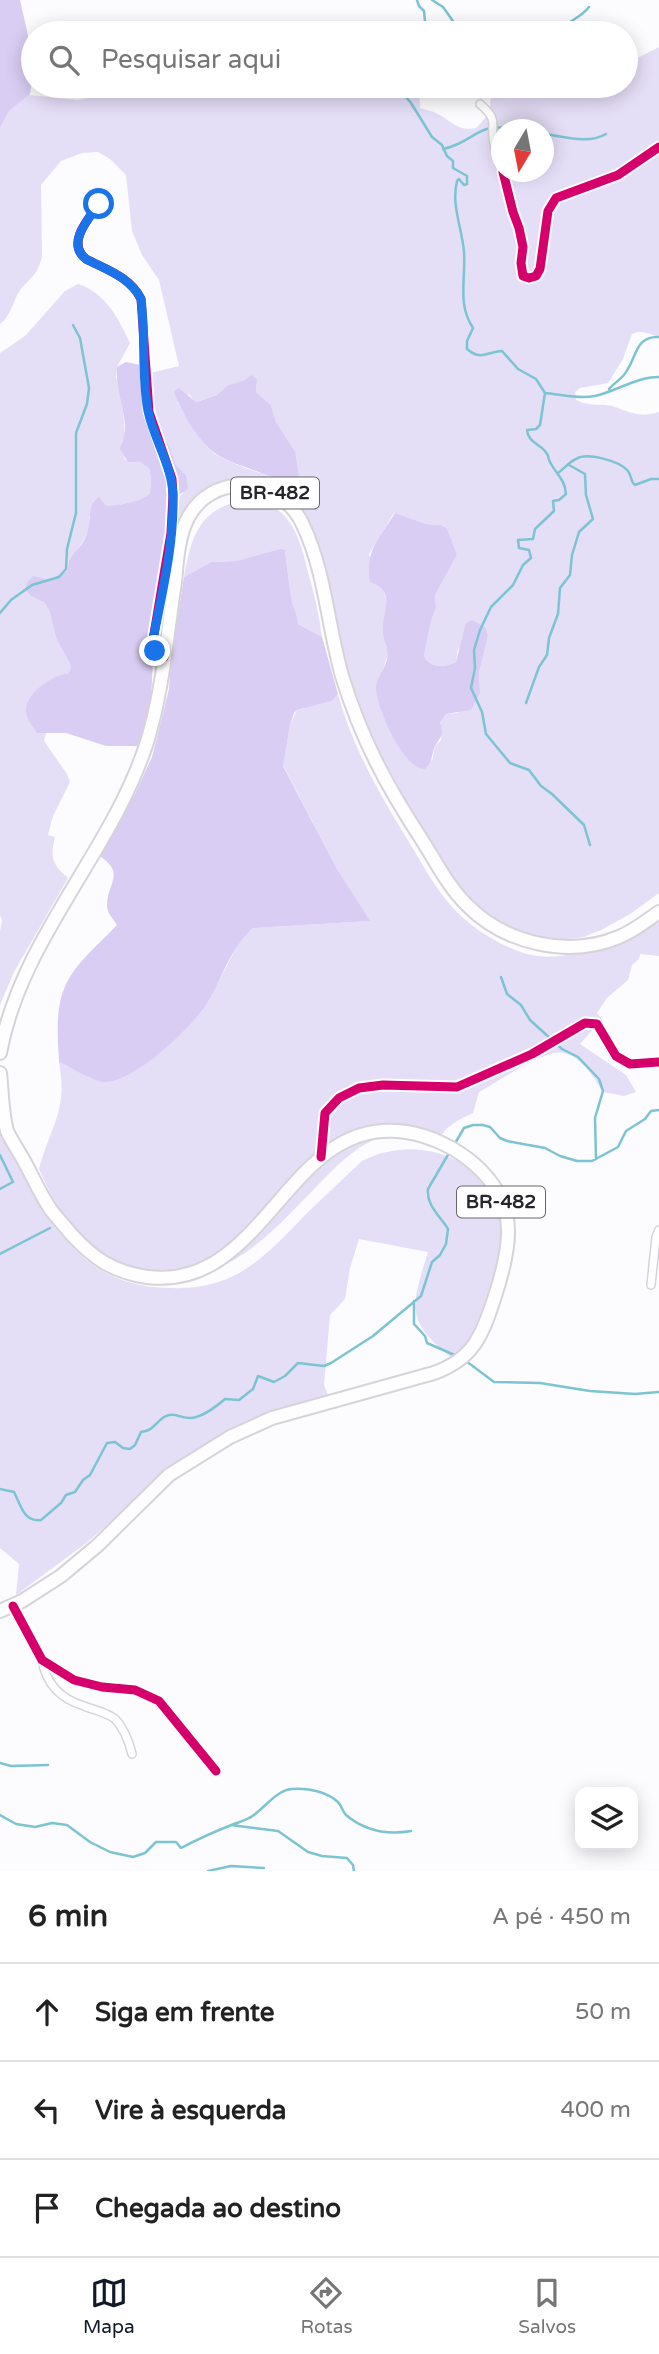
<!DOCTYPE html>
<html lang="pt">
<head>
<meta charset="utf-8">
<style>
  :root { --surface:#fff; --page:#f2f2f2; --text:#222; --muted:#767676; --line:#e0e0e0; --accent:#111827 }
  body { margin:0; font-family:"Varela Round",sans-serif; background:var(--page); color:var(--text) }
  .controls { position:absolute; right:21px; bottom:21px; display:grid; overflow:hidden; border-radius:14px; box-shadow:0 4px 18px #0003 }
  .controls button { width:63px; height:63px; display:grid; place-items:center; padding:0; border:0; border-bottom:2px solid var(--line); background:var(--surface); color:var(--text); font:35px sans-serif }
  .compass { position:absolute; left:491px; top:119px; width:63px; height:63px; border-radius:50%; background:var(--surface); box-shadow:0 4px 18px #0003; rotate:190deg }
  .stop { position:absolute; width:21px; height:21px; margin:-16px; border:5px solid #1a73e8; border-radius:50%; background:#fff }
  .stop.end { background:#1a73e8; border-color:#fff; box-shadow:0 2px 7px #0008 }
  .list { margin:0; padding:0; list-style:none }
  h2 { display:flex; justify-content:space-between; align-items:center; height:91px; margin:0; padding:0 28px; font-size:30px }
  h2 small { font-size:23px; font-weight:400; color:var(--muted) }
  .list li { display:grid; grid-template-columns:46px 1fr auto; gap:21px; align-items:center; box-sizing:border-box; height:98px; padding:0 28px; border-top:2px solid var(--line) }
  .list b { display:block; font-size:26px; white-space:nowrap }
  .list em { font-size:23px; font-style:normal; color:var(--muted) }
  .icon { flex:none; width:38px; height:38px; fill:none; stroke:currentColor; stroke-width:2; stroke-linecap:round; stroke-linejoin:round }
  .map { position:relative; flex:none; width:659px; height:1871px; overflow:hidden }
  .search { position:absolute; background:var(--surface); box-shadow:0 4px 18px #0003; left:21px; right:21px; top:21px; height:77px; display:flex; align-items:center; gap:18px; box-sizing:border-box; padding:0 24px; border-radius:38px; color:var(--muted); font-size:26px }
  .sheet { height:385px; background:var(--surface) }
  nav { display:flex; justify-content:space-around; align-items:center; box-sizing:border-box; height:98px; border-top:2px solid var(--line); background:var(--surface); font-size:19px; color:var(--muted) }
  nav a { display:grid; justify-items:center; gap:4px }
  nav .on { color:var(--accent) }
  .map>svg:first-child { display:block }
  .green { fill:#e5def7; fill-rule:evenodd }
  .forest { fill:#d9cdf3 }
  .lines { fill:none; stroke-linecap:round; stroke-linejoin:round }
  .stream { stroke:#7cc4d1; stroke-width:2.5 }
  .street-casing { stroke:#d6d4d9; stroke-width:10 }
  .highway-casing { stroke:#d6d4d9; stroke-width:16 }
  .street { stroke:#fffeff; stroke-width:7 }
  .highway { stroke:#fffeff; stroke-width:12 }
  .cycleway-casing { stroke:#fff; stroke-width:13 }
  .cycleway { stroke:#d6006c; stroke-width:9 }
  .route { stroke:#1a73e8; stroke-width:9 }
  .labels { text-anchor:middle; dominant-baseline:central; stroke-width:7; stroke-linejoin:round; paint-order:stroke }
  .shield { fill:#fff; stroke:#68666b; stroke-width:2 }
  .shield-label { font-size:19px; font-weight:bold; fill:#27242c }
</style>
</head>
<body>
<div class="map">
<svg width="659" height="1871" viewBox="0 0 659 1871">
  <rect width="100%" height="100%" fill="#fcfbfd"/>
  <path class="green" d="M659 47V337C650 334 642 329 632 334L623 359 608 383 580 388 575 392 576 400C593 408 602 402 615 407 633 413 639 418 659 412V893L630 914 603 929 584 937 570 939 551 940 510 932 468 905 366 744 305 519 291 499 267 485 226 486 181 520 170 541 176 497 183 494 186 475 176 465 162 434 154 429 147 420 142 375 179 366 159 280 142 255 132 231 126 175 110 159 98 152 82 153 61 161 41 185 42 256C38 275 32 276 21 289 12 301 12 315 0 324V128L9 111 28 95 78 100 143 86H419L420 108C426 110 433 111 438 114 453 122 458 132 476 128 481 123 488 116 490 108 491 101 489 99 493 92L536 86H626V64ZM502 130H544V172H502ZM257 380 256 392 271 405 276 422 295 451 291 483C275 478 223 462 212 452 198 439 188 419 177 402L189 394 195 402 217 395 228 385ZM394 513 426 524 442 525 457 555 435 595 436 608 431 621 424 656C432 668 443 668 456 662L458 649 488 636 479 673 480 693 458 713 446 714 440 723 441 740 435 746 432 761 382 710 376 689 388 654 383 631 387 604 384 591 378 584 369 554Z
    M78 284C106 293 118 318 130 343L117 367 116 377 122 399 125 435 121 443 125 460 140 462 149 468 151 478 150 493C144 501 116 507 105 505L89 517C92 541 69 552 67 572L60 573 51 580 43 578 38 598 44 602 49 610 56 638 71 663V670L37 733H46L44 741 67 774 70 782 53 816 48 835 55 837C50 857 52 865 68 878L14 972 0 1005V931L2 920 0 915V353L25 336 65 291Z
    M252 501C291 504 300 539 308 572 314 593 319 615 322 637L298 624C298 615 294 610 292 602 289 585 287 568 285 550L236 561 211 562 184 577C191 535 202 502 252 501Z
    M338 694C353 750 382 798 412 847 426 871 441 898 462 917 481 934 511 952 537 956 583 962 623 931 659 908V956L640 954 639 959 632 965 628 980 607 998 597 1013 602 1019 580 1044 626 1075 636 1092 624 1096 603 1092C594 1078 582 1057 564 1053 545 1048 498 1082 479 1092L473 1113C459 1120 446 1125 439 1139 419 1137 395 1132 376 1139 354 1148 334 1168 318 1185 265 1239 218 1297 134 1269 80 1250 61 1219 39 1169 51 1125 68 1111 59 1062L73 1069 209 1001 241 938 253 928 369 921 337 869 283 765 290 725 297 710 332 701Z
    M0 1109C34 1191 63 1287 169 1288 194 1289 219 1285 241 1272 267 1256 287 1234 308 1212 326 1195 344 1178 362 1161 406 1138 461 1149 490 1190 494 1196 500 1202 502 1208 505 1219 506 1240 505 1251 502 1263 483 1328 477 1337 471 1345 462 1353 454 1360 404 1320 411 1308 428 1252L359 1239 350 1268 345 1299 330 1315 324 1385 330 1400 270 1420 157 1482 85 1544 16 1595 19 1564 0 1548Z"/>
  <path class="forest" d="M0 0H20C27 31 36 62 30 94L9 111 0 128Z
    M126 362 140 365 144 378 147 420 154 429 162 434 168 444 176 465 186 475 188 489 176 497 153 661 151 697 142 746H106L66 733H37C32 725 25 718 26 708 28 692 54 674 68 674L71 669 70 663 56 638 49 610 44 602 31 596 25 589 27 583 33 576 51 580 60 573 67 572C70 548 81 553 87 533 92 520 86 506 99 497L105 505C115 507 144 501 150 493L151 478 149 468 140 462H128L120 449C121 443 124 438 125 432 126 410 115 389 117 367Z
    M252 375 257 380 256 392 271 405 276 422 295 451 299 478 297 482C285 483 272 477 261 473 247 467 229 463 216 454 200 444 180 410 174 392L178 388 180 389 196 402 217 395 228 385 243 381Z
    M395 513 426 524 441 525 447 529 457 555 435 595 436 608 431 621 424 656C431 668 443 668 456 662L466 623 472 620 485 627 488 636 479 673 480 693 471 710 446 714 440 723C445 735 440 737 435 746 431 756 433 761 425 769 403 769 378 710 376 690 375 680 385 669 387 659 389 650 384 642 383 633 381 613 398 591 370 582 365 550 379 539 395 513Z
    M281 549 285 550C287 568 289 585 292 602 294 610 298 615 298 624L322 637 338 694 332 701 297 710 294 713 290 725 283 766 337 869 370 921 253 928C232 946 224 973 211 997 197 1023 135 1083 104 1082 93 1081 70 1067 59 1062 58 1039 55 1011 64 989 73 965 99 944 117 925 113 918 107 914 107 905 107 883 127 873 98 855L134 796 152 757 169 689 171 660 184 577 211 562 236 561Z"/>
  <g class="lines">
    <path class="stream" d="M417 0 419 6 424 11 426 33
      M432 0 443 7 455 24 479 33
      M557 33C568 20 580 19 589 7
      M403 86 401 91 411 103 432 137 442 145 447 156 453 161V168L467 176V184L464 185 459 179 457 181C451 206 462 227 464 252 466 279 457 304 473 328L467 341V349C481 361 486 352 502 351L518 369 536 379 545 393C562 395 579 399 595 396 617 391 636 377 659 377
      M544 134C563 136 587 145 606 134
      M443 149C476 142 477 120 515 130
      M609 389C615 382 622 379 626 372 637 357 635 336 659 337
      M545 393 540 425 536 429 527 430C528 442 538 443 545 451 551 459 546 454 550 462 556 474 565 479 566 494L559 500 553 501 554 511 535 529 533 539 518 540 519 548 529 550 531 558 523 565 513 585 491 607 480 630 474 650 475 668 471 688 482 712 486 734 510 763 529 770 541 786 552 794 584 825 590 845
      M558 473C564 469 569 462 576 459 587 452 620 461 628 471 632 476 630 481 635 485L651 479H659
      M0 613 11 600 32 585 59 577 66 569 67 549 76 513V433L87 404 89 388 80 338 73 325
      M526 703 539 667 547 655 549 638 558 614 560 588 570 575 572 555 579 532 593 519 586 495 585 474 569 465
      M501 977 507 994 521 1005 530 1020 562 1049 578 1057 599 1079 603 1091 595 1118 596 1159
      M454 1145 464 1128 473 1125H483L490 1127 500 1138 507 1141 545 1148 560 1156 577 1161H592L618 1147 626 1131 645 1119 651 1111 659 1110
      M0 1155 13 1182 0 1189
      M0 1254 50 1228
      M414 1301V1324L425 1336 427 1343 457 1356
      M466 1361 494 1382 540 1383 590 1391 635 1394 659 1392
      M0 1489 14 1492C21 1505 23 1522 41 1520L61 1503 66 1495 75 1492 83 1480 90 1475 107 1443 115 1442 123 1448 130 1449 135 1445 141 1432C153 1431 155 1423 164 1417 175 1411 181 1419 191 1418 202 1417 217 1406 225 1399L239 1400 253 1389 258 1376 274 1382 285 1376 298 1363 324 1366 331 1363 373 1336 421 1296 432 1262 440 1255 446 1244 448 1229C440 1216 426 1205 428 1189L449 1153
      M0 1763 11 1766 48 1765
      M0 1815 16 1824 35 1827 52 1823 67 1825 90 1842 110 1852 133 1857 145 1853 156 1842H176L181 1848C198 1839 216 1831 234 1824 239 1822 244 1821 249 1818 262 1812 275 1790 292 1789 307 1788 326 1791 338 1802 342 1806 342 1811 346 1815 365 1831 388 1835 411 1831
      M231 1825 278 1831 308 1852 322 1856 347 1858 353 1865 354 1871
      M208 1871 231 1866 264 1868"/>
    <defs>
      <path id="street" d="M480 104C501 122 489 124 494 144 496 152 499 159 502 166
        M503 172 513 212 519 228 523 247 521 263 523 276 529 278 536 276 540 269 548 211 556 198 618 175 659 147
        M99 204C88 219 66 243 86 259 107 270 130 277 141 299L149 412 172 479 173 495 171 533 153 640 155 651 164 657
        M321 1157 325 1113 339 1098 359 1088 383 1085 457 1087 532 1054 585 1023 597 1024 616 1056 630 1064 659 1062
        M651 1285 656 1237 659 1230
        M13 1606 42 1660 74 1680 102 1687 135 1690 159 1701 216 1771
        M42 1660C46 1684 61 1699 84 1706 94 1710 106 1712 115 1719 124 1728 129 1742 132 1754"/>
      <path id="highway" d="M0 1053C21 938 112 852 147 742 163 690 167 635 175 582 177 562 178 540 186 522 209 470 281 476 303 525 325 571 328 627 342 676 361 738 386 785 422 840 436 862 449 888 468 906 506 944 569 958 619 937 634 931 646 921 659 912
        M0 1073C2 1091 2 1113 7 1131 11 1140 18 1150 23 1159 32 1175 40 1194 51 1210 57 1218 65 1226 71 1234 94 1259 113 1272 147 1277 267 1292 288 1113 406 1132 453 1139 509 1179 508 1232 508 1254 501 1278 494 1299 482 1336 473 1359 434 1373L272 1418 230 1437 169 1475 98 1545 61 1576 22 1601 0 1611"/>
    </defs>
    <use href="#street" class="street-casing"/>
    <use href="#highway" class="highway-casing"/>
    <use href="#street" class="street"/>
    <use href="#highway" class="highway"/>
    <defs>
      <path id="cycleway" d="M503 172 513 212 519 228 523 247 521 263 523 276 529 278 536 276 540 269 548 211 556 198 618 175 659 147
        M99 204C88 219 66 243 86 259 107 270 130 277 141 299L149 412 172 479 173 495 171 533 153 640 155 651 164 657
        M321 1157 325 1113 339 1098 359 1088 383 1085 457 1087 532 1054 585 1023 597 1024 616 1056 630 1064 659 1062
        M13 1606 42 1660 74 1680 102 1687 135 1690 159 1701 216 1771"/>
    </defs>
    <use href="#cycleway" class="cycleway-casing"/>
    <use href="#cycleway" class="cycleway"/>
  </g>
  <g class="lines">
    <path class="route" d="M99 204C88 219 66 244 86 259 107 270 130 277 141 299 146 336 141 374 148 411 154 440 173 467 173 497 174 545 162 593 153 640L155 651"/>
  </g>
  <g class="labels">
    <g class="shield">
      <rect x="231" y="477.5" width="88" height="31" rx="5"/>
      <rect x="457" y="1186.5" width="88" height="31" rx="5"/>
    </g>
    <g class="shield-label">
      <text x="275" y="493">BR-482</text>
      <text x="501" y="1202">BR-482</text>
    </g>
  </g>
</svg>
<div class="controls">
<button><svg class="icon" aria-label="layers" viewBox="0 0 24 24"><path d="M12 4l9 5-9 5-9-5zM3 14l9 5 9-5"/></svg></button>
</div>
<svg class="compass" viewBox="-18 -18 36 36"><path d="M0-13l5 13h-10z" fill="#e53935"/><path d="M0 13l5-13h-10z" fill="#767676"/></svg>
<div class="stop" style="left:99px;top:204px"></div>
<div class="stop end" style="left:155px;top:651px"></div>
<div class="search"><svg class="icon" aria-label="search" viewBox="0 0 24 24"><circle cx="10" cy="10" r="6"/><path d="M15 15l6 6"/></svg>Pesquisar aqui</div>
</div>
<section class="sheet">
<h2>6 min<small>A pé · 450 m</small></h2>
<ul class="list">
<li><svg class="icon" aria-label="ahead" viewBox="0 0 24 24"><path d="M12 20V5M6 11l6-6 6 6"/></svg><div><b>Siga em frente</b></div><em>50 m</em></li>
<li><svg class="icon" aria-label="left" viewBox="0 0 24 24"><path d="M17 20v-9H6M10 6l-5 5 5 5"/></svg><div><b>Vire à esquerda</b></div><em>400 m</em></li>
<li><svg class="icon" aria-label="arrive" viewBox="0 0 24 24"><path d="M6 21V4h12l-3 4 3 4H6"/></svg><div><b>Chegada ao destino</b></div></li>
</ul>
</section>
<nav>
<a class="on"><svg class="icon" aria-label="map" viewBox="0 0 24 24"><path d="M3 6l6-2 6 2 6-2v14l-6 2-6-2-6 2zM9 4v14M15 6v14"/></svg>Mapa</a>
<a><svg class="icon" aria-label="directions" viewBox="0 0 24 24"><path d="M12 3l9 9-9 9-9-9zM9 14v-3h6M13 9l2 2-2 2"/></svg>Rotas</a>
<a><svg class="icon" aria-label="saved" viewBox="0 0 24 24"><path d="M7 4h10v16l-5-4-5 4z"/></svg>Salvos</a>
</nav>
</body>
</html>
